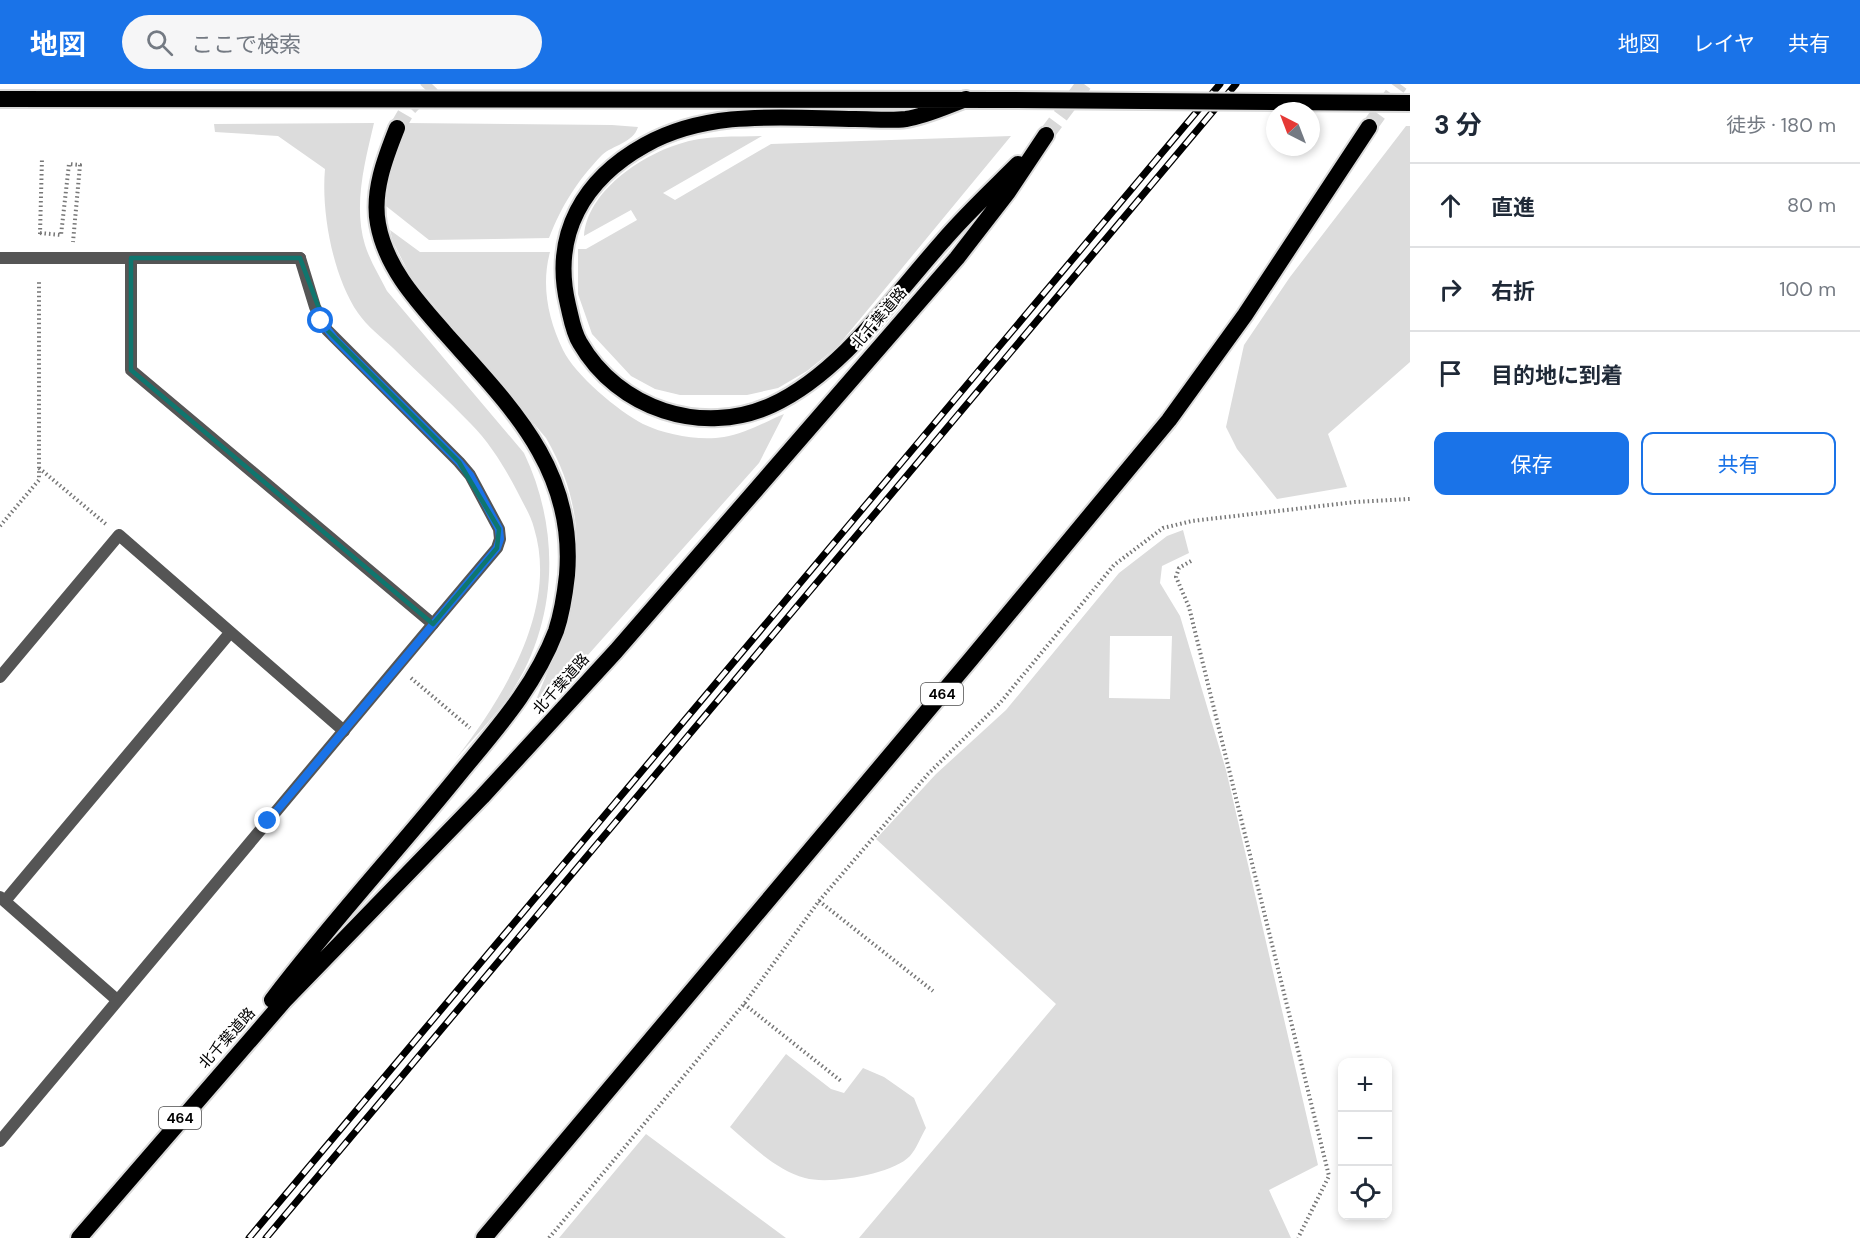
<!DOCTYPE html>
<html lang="ja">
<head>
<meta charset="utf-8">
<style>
  :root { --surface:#fff; --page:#f6f6f7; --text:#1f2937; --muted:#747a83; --line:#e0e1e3; --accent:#1a73e8 }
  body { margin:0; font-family:"DM Sans","Noto Sans JP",sans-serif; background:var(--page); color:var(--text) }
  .controls { position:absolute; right:18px; bottom:18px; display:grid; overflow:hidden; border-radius:12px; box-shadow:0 3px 9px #0003 }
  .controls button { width:54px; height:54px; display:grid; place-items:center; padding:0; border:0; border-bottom:2px solid var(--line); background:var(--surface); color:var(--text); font:30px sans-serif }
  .compass { position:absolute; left:1266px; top:18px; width:54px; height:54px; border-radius:50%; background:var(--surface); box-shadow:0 3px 9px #0003; rotate:318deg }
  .stop { position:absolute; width:18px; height:18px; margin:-14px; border:4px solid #1a73e8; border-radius:50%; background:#fff }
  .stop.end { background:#1a73e8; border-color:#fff; box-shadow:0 2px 6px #0008 }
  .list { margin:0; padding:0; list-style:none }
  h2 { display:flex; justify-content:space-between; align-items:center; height:78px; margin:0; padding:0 24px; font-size:26px }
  h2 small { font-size:20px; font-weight:400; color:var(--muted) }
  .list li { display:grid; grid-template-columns:39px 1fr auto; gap:18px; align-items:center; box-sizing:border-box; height:84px; padding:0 24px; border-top:2px solid var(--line) }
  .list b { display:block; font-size:22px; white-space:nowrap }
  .list em { font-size:20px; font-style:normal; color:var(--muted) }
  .actions { display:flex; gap:12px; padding:18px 24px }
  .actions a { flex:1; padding:14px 0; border:2px solid var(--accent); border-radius:12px; text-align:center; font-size:21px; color:var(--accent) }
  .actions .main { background:var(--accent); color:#fff }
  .icon { flex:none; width:33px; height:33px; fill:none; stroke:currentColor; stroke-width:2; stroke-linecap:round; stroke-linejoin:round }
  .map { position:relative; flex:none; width:1410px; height:1154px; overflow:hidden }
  header { display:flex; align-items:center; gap:36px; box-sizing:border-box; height:84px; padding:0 30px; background:var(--accent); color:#fff }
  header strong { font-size:28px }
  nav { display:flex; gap:33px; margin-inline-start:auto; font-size:21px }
  .search { width:420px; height:54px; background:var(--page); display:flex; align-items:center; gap:15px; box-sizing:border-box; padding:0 21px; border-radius:33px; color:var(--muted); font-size:22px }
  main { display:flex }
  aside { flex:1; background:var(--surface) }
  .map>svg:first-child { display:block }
  .green { fill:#dcdcdc; fill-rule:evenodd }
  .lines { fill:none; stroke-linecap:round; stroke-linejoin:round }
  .trunk-tunnel { stroke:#d9d9d9; stroke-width:16; stroke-dasharray:16 8; stroke-linecap:butt }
  .trunk-casing { stroke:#dbdbdb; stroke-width:20 }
  .path { stroke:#777; stroke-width:4; stroke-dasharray:1.5 3; stroke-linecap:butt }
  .minor { stroke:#555; stroke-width:12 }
  .tertiary { stroke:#555; stroke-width:12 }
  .trunk { stroke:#000; stroke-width:16 }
  .rail-casing { stroke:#000; stroke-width:7 }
  .rail { stroke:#fff; stroke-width:4.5; stroke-dasharray:14; stroke-linecap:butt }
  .trunk-bridge-casing { stroke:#dbdbdb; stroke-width:20; stroke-linecap:butt }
  .trunk-bridge { stroke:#000; stroke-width:16 }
  .route { stroke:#1a73e8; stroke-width:8 }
  .marked { fill:none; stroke:#0f766e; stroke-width:4.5; stroke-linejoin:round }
  .labels { text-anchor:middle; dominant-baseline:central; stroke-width:4.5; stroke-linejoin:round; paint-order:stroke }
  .shield { fill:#fff; stroke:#4c4c4c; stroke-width:1.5 }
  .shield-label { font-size:14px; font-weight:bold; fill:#000 }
  .street-label { font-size:15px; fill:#000; stroke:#fff }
</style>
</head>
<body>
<header>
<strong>地図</strong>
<div class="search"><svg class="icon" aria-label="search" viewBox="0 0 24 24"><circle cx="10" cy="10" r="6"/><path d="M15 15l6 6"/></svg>ここで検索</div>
<nav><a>地図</a><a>レイヤ</a><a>共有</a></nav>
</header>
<main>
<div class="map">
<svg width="1410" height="1154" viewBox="0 0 1410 1154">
  <rect width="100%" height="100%" fill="#fff"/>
  <path class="green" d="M374 39C365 78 353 121 365 161 370 177 380 193 387 207L524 369C561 446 558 538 511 609 495 633 473 654 455 676 502 615 559 526 534 444 531 432 523 419 517 407 505 384 490 359 471 340 446 314 419 290 393 264 381 253 367 242 358 229 333 193 321 128 325 85L278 52 215 48 214 40Z
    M406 39 612 41 638 43C633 59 613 61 602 71 577 97 562 121 549 154L429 156 386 122 389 90Z
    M1406 42H1410V278L1328 350 1347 403 1277 415 1237 365 1226 343 1244 261 1290 193Z
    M762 52 663 109 675 116 771 60 1011 52 837 263 807 287 778 304 747 311H680L655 305 631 292 592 250 578 210V165H586L637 136 631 126 584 152C587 108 640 72 679 60 705 51 735 53 762 52Z
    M390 146 420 168H550C541 201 548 235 563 266 575 291 618 327 643 340 666 351 699 357 724 353 744 350 765 338 784 330L759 379 579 581 542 617 536 616C574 526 600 446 546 354L412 195 393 158Z
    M1183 446 1189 469 1162 482 1160 499 1180 532 1226 686 1318 1081 1269 1106 1291 1154H859L1056 920 876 755 936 690 1006 626 1119 489 1167 452ZM1110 552H1172L1170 615 1109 614Z
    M786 970 831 1005 844 1009 863 984 884 993 914 1014 926 1044C921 1052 917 1064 910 1072 893 1090 829 1101 805 1094 776 1086 752 1062 730 1043Z
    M646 1050 786 1154H559Z"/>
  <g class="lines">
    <path class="trunk-tunnel" d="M1369 43 1400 0
      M397 44 408 25 432 0
      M1046 51 1084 0"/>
    <defs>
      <path id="trunk" d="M0 15 1013 16
        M966 15C947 22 926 32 906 35 890 37 872 35 855 35 784 34 709 25 645 61 584 95 551 150 568 221 571 233 573 248 580 259 618 325 702 353 772 321 840 290 894 212 943 157 966 130 993 105 1018 80
        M272 916C332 837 399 765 461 688 498 643 535 602 556 547 562 529 565 509 567 491 576 385 510 322 445 249 417 217 386 184 378 140 372 108 385 74 397 44
        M79 1154 284 917 482 713 616 567 957 174 1008 108 1046 51
        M484 1154 971 575 1169 336 1245 231 1369 43"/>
    </defs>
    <use href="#trunk" class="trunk-casing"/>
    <path class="path" d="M40 149 61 151 69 80 80 81 73 158
      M40 150 42 74
      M39 384 107 441
      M0 442 39 396V198
      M1191 477 1179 484 1176 493 1189 523 1329 1092 1298 1154
      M411 594 470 644
      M819 817 933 907
      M744 920 841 997
      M549 1154 744 920 819 817 928 690 1000 619 1114 481 1163 444 1192 437 1355 418 1410 415"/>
    <path class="minor" d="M131 174V286L433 540 497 464 500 455 499 445 470 391 459 378 327 246 315 223 300 174
      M0 593 119 451 344 647
      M0 813 117 916
      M5 817 229 550"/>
    <path class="tertiary" d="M0 174H300
      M0 1057 433 540"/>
    <use href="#trunk" class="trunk"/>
    <defs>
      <path id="rail" d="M249 1154 1220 0
        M266 1154 1236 0"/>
    </defs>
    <use href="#rail" class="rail-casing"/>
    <use href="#rail" class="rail"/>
    <defs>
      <path id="trunk-bridge" d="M1013 16 1410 19"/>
    </defs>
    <use href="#trunk-bridge" class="trunk-bridge-casing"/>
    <use href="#trunk-bridge" class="trunk-bridge"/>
  </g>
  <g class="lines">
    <path class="route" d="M268 737 497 464 500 455 499 445 470 391 459 378 334 254 321 237"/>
  </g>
  <path class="marked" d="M131 174H300L327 246 459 378 499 445 497 464 433 540 131 286Z"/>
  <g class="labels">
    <g class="shield">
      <rect x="921" y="599" width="42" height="22" rx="4.5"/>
      <rect x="159" y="1023" width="42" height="22" rx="4.5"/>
    </g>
    <g class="shield-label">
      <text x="942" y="610">464</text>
      <text x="180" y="1034">464</text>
    </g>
    <g class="street-label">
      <text transform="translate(879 234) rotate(-49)">北千葉道路</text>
      <text transform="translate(561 600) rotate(-48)">北千葉道路</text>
      <text transform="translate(227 954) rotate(-48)">北千葉道路</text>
    </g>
  </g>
</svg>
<div class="controls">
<button>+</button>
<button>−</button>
<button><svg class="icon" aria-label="locate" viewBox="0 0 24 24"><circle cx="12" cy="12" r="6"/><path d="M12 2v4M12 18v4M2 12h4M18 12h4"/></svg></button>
</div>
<svg class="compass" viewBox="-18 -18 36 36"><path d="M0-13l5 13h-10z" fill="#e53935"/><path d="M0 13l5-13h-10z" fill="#747a83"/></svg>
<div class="stop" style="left:321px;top:237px"></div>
<div class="stop end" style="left:268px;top:737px"></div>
</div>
<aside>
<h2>3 分<small>徒歩 · 180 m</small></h2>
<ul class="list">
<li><svg class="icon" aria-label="ahead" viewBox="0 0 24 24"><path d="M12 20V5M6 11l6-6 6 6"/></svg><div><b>直進</b></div><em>80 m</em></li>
<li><svg class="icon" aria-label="right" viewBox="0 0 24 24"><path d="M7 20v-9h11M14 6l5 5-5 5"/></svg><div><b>右折</b></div><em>100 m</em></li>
<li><svg class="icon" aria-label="arrive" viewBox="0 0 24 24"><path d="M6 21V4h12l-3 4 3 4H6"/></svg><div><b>目的地に到着</b></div></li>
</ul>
<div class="actions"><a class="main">保存</a><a>共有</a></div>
</aside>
</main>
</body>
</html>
